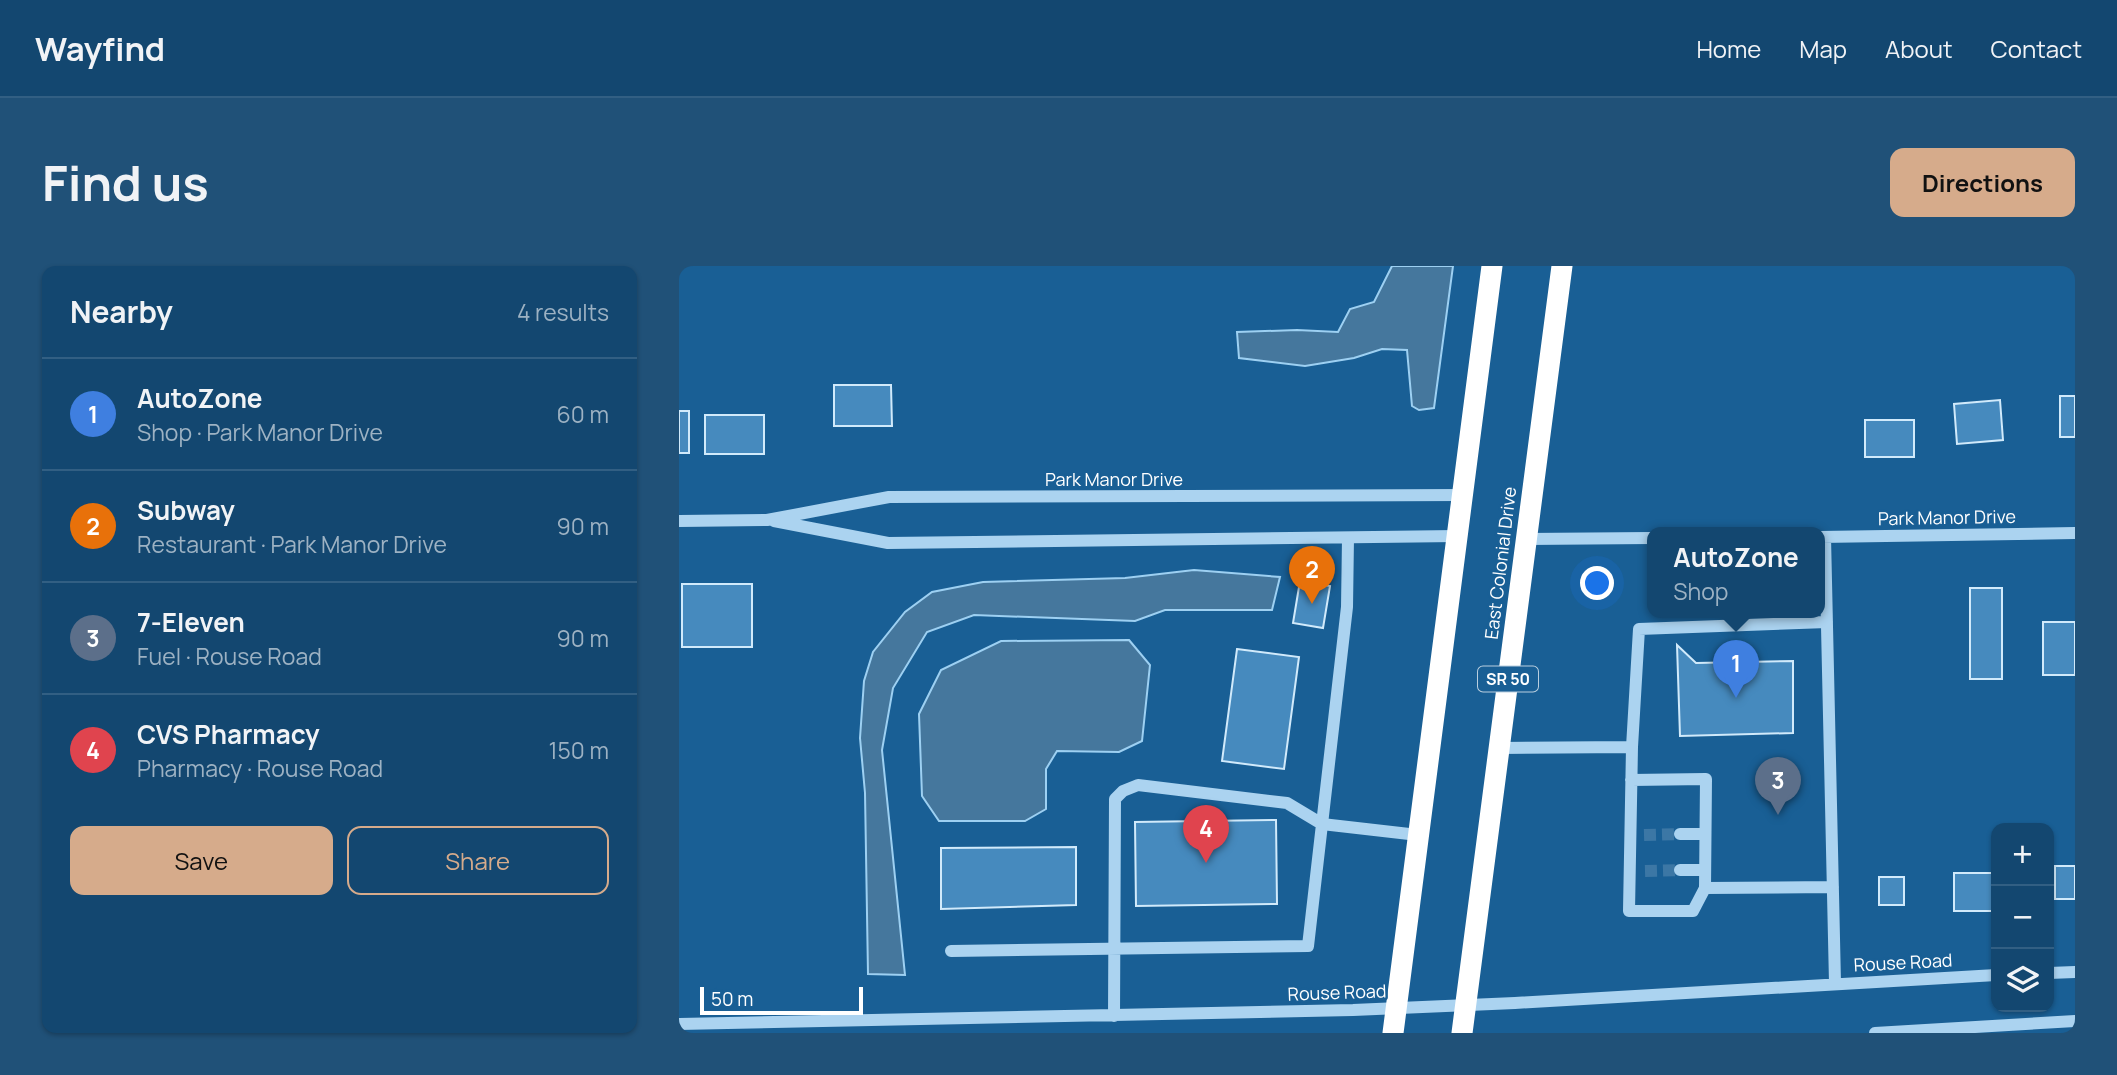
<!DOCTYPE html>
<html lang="en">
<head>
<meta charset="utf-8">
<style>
  :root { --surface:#134770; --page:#205178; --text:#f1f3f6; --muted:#9db2c3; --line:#325f83; --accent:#d6ab8b }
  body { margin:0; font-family:Manrope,sans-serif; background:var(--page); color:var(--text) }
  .controls { position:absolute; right:21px; bottom:21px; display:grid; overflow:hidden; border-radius:14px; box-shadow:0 2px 5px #0004 }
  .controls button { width:63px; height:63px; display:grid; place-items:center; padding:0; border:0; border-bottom:2px solid var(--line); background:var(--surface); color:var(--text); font:35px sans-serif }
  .scale { position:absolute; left:21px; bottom:18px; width:163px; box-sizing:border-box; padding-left:7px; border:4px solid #fff; border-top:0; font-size:19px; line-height:24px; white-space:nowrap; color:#fff; -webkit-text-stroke:5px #195f95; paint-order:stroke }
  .you { position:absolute; left:919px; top:318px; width:24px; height:24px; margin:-18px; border:5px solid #fff; border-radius:50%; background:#1a73e8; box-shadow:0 0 0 10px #1a73e833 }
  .badge { display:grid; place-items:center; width:46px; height:46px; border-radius:50%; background:var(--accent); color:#fff; font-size:23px; font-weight:700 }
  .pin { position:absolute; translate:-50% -58px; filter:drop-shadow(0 2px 4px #0008) }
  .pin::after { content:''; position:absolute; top:37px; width:24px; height:21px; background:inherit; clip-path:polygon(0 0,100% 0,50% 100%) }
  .popup { position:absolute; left:968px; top:261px; width:178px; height:91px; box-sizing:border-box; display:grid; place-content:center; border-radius:14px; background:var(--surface); filter:drop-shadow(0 2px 5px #0005); font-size:23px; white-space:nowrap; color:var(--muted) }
  .popup b { font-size:26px; color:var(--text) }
  .popup::after { content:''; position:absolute; left:50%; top:100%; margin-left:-14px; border:14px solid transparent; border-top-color:var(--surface) }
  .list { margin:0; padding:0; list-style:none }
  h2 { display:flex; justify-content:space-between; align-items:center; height:91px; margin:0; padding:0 28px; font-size:30px }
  h2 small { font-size:23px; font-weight:400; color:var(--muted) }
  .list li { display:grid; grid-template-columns:46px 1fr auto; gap:21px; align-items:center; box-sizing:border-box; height:112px; padding:0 28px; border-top:2px solid var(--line) }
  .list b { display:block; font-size:26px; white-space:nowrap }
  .list p { margin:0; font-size:23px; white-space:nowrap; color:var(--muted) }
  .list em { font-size:23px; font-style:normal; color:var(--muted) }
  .actions { display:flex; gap:14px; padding:21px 28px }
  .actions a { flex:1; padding:16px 0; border:2px solid var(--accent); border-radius:14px; text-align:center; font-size:24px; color:var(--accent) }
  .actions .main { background:var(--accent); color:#111 }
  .icon { flex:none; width:38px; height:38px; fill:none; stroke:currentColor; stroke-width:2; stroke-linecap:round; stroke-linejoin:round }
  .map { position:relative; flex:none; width:1396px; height:767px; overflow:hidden; border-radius:14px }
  header { display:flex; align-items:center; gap:42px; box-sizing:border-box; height:98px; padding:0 35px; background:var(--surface); border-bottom:2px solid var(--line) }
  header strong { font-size:33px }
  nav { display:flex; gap:38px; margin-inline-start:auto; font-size:24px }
  .intro { display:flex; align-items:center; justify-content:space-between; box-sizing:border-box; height:168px; padding:0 42px }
  h1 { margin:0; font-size:49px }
  .button { padding:18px 32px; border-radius:14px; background:var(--accent); color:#111; font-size:24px; font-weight:700 }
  main { display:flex; gap:42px; padding:0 42px }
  aside { flex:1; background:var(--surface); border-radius:14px; box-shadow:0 2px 5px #0004 }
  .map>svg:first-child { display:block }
  .water { fill:#45779d; stroke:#9dd0f2; stroke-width:2 }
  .building { fill:#468abe; stroke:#d1eafb; stroke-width:2 }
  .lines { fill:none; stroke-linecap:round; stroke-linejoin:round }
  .minor-tunnel { stroke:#3c77a5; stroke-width:12; stroke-dasharray:12 6; stroke-linecap:butt }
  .minor { stroke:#abd3f0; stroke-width:12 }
  .highway { stroke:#fff; stroke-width:21 }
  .labels { text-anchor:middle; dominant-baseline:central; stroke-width:5; stroke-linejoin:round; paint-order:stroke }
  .shield { fill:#195f95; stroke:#bacfdf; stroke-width:2 }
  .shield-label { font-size:16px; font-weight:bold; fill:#fff }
  .street-label { font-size:18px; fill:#fff; stroke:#195f95 }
</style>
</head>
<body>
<header>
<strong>Wayfind</strong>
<nav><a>Home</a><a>Map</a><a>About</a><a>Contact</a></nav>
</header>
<div class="intro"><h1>Find us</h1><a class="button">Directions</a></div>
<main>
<aside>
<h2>Nearby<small>4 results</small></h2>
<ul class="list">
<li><span class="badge" style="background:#3f7fe0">1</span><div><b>AutoZone</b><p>Shop · Park Manor Drive</p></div><em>60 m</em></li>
<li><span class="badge" style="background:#e8710a">2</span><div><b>Subway</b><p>Restaurant · Park Manor Drive</p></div><em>90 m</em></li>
<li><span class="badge" style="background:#5c6f8a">3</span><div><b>7-Eleven</b><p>Fuel · Rouse Road</p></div><em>90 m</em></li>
<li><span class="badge" style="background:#e0444e">4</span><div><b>CVS Pharmacy</b><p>Pharmacy · Rouse Road</p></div><em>150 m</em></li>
</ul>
<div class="actions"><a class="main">Save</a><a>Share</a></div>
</aside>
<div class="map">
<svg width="1396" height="767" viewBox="0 0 1396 767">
  <rect width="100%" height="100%" fill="#195f95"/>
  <path class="water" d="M713 0H774L755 142 740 144 733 140 728 84 703 83 675 92 626 100 560 92 558 66 618 64 659 66 671 43 695 36Z
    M515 304 601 311 593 344H486L456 355 295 349 248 366 214 422 203 484 226 709 189 708 186 527 181 472 185 415 194 386 226 346 253 326 304 316 446 312Z
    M450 374 471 399 463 475 440 486 378 485 367 503V543L346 555H260L243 530 240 448 262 404 322 375Z"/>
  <path class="building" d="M155 119H212L213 160H155Z
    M1381 130H1396V171H1381Z
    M1321 134 1324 174 1278 178 1275 138Z
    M0 145H10V187H0Z
    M26 149H85V188H26Z
    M1186 154H1235V191H1186Z
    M621 315 651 320 644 362 614 357Z
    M3 318H73V381H3Z
    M1291 322H1323V413H1291Z
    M1364 356H1396V409H1364Z
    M998 379 1017 397 1114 395V467L1001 470Z
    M558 383 620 391 605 503 543 495Z
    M597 554 598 638 457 640 456 556Z
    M397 581V639L262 643V582Z
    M1376 600H1396V633H1376Z
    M1275 607H1317V645H1275Z
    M1200 611H1225V639H1200Z"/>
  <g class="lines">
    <path class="minor-tunnel" d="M965 569 1001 568
      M966 605 1001 604"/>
    <path class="minor" d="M0 255 88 254 210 231 783 229
      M95 255 209 277 778 270
      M1141 271 1396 267
      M1146 271 1156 717
      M847 273 973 272
      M953 481 950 645H1014L1026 622 1154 621
      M820 482 953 481 960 363 1148 356
      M952 514 1027 513 1026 622
      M1001 568H1026
      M1001 604H1026
      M272 685 629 680 668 341 669 272
      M1370 707 1396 706
      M435 750 436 533 444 525 459 519 608 537 643 558 739 569
      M0 758 674 744 836 737 1317 709
      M1196 767 1396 755"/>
    <path class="highway" d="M714 767 813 0
      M783 767 883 0"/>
  </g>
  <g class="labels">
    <rect class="shield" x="799" y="400.5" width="60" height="25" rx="5"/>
    <g class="shield-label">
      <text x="829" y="413">SR 50</text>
    </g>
    <g class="street-label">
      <text x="435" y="213">Park Manor Drive</text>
      <text transform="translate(1268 251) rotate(-1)">Park Manor Drive</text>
      <text transform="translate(821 297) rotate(-83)">East Colonial Drive</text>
      <text transform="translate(1224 696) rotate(-3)">Rouse Road</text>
      <text transform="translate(658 726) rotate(-2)">Rouse Road</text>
    </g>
  </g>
</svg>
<div class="controls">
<button>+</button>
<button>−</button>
<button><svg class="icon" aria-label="layers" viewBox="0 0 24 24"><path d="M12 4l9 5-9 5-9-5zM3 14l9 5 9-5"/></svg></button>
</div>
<div class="scale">50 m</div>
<div class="you"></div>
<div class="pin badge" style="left:1057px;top:432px;background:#3f7fe0">1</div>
<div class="popup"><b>AutoZone</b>Shop</div>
<div class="pin badge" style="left:633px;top:338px;background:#e8710a">2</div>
<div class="pin badge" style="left:1099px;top:549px;background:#5c6f8a">3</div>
<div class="pin badge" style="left:527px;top:597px;background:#e0444e">4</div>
</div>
</main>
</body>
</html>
